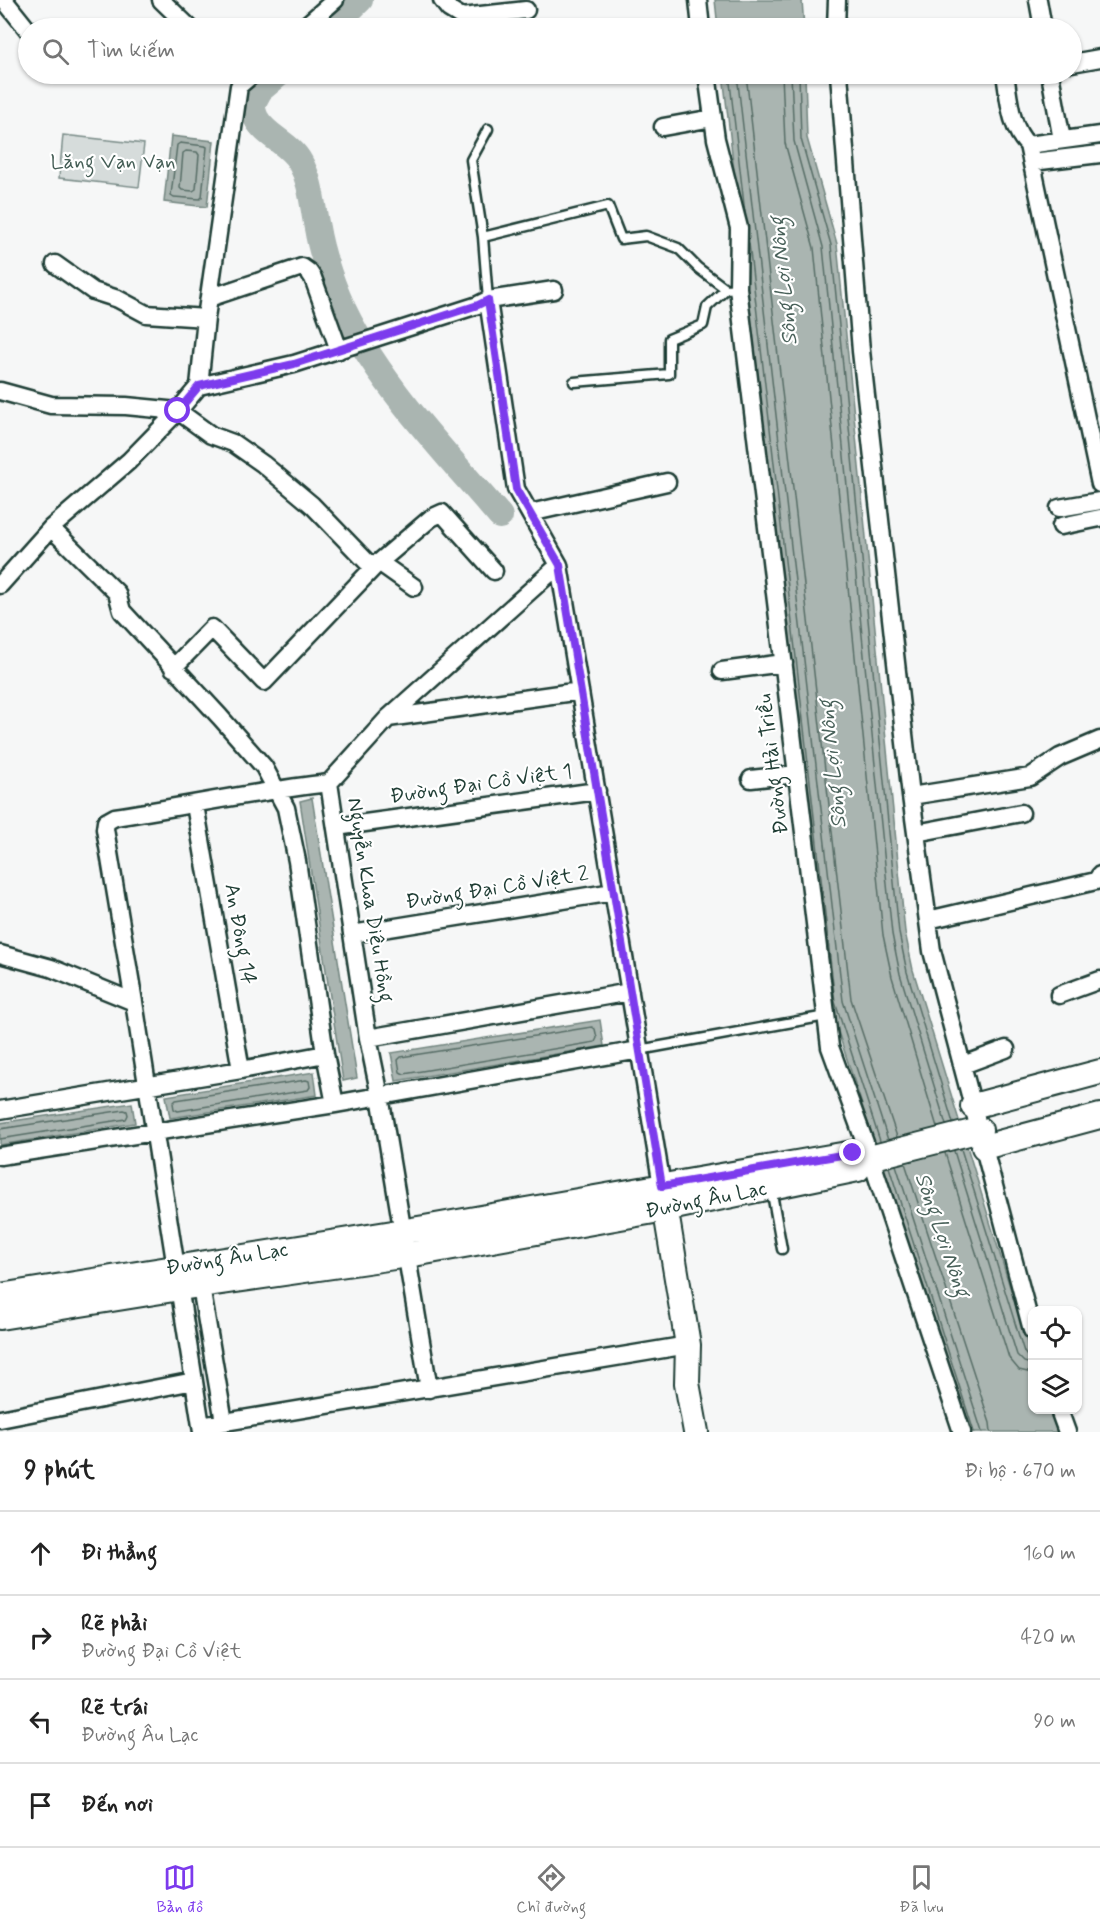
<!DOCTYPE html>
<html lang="vi">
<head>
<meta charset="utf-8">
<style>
  :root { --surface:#fff; --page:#f2f2f2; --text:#222; --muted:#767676; --line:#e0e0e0; --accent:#7c3aed }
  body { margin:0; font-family:Mynerve,sans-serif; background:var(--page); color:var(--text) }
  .controls { position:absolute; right:18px; bottom:18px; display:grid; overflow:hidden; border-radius:12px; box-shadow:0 2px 4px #0004 }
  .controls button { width:54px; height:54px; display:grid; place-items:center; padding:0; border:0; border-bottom:2px solid var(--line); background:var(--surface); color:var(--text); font:30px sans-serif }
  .stop { position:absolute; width:18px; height:18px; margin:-14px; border:4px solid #7c3aed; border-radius:50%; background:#fff }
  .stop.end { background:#7c3aed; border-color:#fff; box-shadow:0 2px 6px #0008 }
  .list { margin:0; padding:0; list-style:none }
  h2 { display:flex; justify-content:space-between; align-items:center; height:78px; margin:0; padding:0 24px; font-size:26px }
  h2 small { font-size:20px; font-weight:400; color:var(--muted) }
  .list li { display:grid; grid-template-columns:39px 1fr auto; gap:18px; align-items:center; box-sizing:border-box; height:84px; padding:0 24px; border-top:2px solid var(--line) }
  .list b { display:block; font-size:22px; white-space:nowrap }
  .list p { margin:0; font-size:20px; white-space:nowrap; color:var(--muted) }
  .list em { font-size:20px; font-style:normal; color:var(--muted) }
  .icon { flex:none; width:33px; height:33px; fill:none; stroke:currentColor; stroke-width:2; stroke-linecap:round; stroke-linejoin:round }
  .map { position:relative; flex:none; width:1100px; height:1432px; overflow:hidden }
  .search { position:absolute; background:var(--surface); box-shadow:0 2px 4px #0004; left:18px; right:18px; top:18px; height:66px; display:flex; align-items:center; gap:15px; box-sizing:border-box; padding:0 21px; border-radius:33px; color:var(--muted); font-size:22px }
  .sheet { height:414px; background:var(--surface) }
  nav { display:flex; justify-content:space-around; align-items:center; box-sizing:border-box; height:84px; border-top:2px solid var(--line); background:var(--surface); font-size:16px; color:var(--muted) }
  nav a { display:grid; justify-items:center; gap:3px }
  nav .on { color:var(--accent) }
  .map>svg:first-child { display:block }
  .green { fill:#d6dcdb; stroke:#7a8c88; stroke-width:1.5 }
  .water { fill:#aab5b1; stroke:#72857f; stroke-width:1.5 }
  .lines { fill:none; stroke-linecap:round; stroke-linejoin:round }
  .shore { stroke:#576d66; stroke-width:1.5 }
  .river { stroke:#aab5b1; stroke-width:26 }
  .lane-casing { stroke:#1f3d34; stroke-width:13 }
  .street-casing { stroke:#1f3d34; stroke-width:21 }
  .secondary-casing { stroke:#1f3d34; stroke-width:28 }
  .lane { stroke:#fff; stroke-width:8 }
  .street { stroke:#fff; stroke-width:16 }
  .secondary { stroke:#fff; stroke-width:24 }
  .route { stroke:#7c3aed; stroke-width:8 }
  .labels { text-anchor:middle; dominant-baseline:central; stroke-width:4.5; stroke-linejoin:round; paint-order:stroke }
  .park-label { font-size:21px; fill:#445d55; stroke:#fff }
  .street-label { font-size:21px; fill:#1f3d34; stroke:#fff }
  .water-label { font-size:22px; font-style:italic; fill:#49615a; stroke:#fff }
</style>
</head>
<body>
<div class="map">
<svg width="1100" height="1432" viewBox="0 0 1100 1432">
  <rect width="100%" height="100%" fill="#f6f7f7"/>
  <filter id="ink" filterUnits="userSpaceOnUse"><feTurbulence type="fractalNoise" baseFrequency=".0167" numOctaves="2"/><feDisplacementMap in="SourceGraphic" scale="12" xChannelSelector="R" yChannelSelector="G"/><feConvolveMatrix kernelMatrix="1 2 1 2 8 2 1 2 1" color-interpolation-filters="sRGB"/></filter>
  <g filter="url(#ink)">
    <path class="green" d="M63 135 144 144 139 187 59 178Z"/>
    <path class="water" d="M715 0H802L804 28H718Z
      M723 74H805L807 138 837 244 905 932 913 970 1032 1359V1410H1049L1057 1432H969L829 1004Z
      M171 136 214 141 207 207 164 202Z
      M312 798 357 1078 343 1081 300 801Z
      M600 1020 604 1046 396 1081 391 1053Z
      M314 1072 317 1095 170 1118 166 1096Z
      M132 1103 135 1123 0 1145V1123Z"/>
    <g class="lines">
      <path class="shore" d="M729 74 745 213
        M737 74 843 1001 888 1140
        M746 74 851 999 897 1137
        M782 74 785 143 814 248 883 935 892 977 937 1127
        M791 74 794 141 823 247 892 934 900 974 946 1125
        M799 74 801 139 831 245 899 933 907 972 953 1123
        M180 143 205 146 207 147 202 197 200 199 174 197 171 195 177 145Z
        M186 151 197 152 199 155 196 189 193 191 182 190 180 188 183 153Z
        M749 243 835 1002 880 1141
        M592 1027 595 1029 597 1038 595 1042 404 1074 400 1072 398 1060 401 1057Z
        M306 1080 309 1081 310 1087 308 1090 178 1111 174 1109 173 1103 176 1100Z
        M0 1129 124 1110 127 1111 128 1115 126 1119 0 1139
        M961 1149 1024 1352 1027 1356 1032 1357
        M954 1151 1017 1355 1024 1362 1032 1364
        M945 1153 1009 1358 1019 1370 1032 1373
        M905 1163 990 1423 991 1432
        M896 1165 982 1432
        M889 1167 974 1432"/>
      <path class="river" d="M331 28 360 0
        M279 74 260 90 252 105C253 109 254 114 256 118 266 137 290 143 300 162 312 183 312 205 317 228 321 252 329 275 338 297 371 376 445 452 500 516"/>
      <defs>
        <path id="lane" d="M483 237 471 160 488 129
          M488 300 483 237 608 206 621 239 646 236 678 248 698 268 726 289 738 288
          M574 382 669 374V339L703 325 707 307 726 289
          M639 1050 826 1016
          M771 1188 782 1249"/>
        <path id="street" d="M4 0 28 30
          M161 0 190 28
          M442 0 449 9 462 17 526 10
          M698 0 701 28
          M1038 0 1043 28
          M303 28 335 0
          M836 28 837 0
          M1072 63 1100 58
          M707 74 716 139 739 228 738 288 830 1047 871 1159 962 1432
          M839 74 861 351 911 796 932 951 1032 1330
          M1005 74C1009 98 1010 128 1028 145
          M1050 74 1062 140
          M663 127 713 118
          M1028 145 1100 484
          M1028 145 1100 135
          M1032 162 1100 154
          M55 264 93 291 118 299 146 314 206 318
          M209 298 302 267 309 272 313 278 339 350
          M488 300 516 489 559 565 662 1186
          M199 386 206 318 239 86 253 74
          M0 391 51 405 126 406 178 411 199 386 294 364 478 305 488 300 554 290
          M1059 508 1100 501
          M530 513 667 482
          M1061 526 1100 518
          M51 528 117 593 122 611 220 717 264 767 286 808 297 861 325 1054 335 1104
          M0 585 51 528 129 461 178 411 211 435 233 443 263 464 312 505 367 562 383 565 414 587
          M173 668 212 628 264 682 377 564 431 518 442 513 494 571
          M722 671 784 663
          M388 718 580 691
          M751 779 797 774
          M911 796 1030 777 1060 757 1100 740
          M195 805 241 1070
          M336 827 597 791
          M916 833 1021 813
          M928 920 1096 881 1100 875
          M352 934 613 892
          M0 954 51 968 134 1002
          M1059 995 1100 980
          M368 1038 630 992
          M963 1065 1006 1049
          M0 1110 241 1070 325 1054
          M0 1156 335 1104 639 1050
          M199 1275 224 1422
          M429 1389 380 1096 368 1038 329 783 388 718 559 565
          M1059 1410 1067 1432
          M0 1419 194 1381
          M201 1426 688 1345
          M202 1432 134 1002 105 829 106 822 115 817C187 806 257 791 329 783"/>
        <path id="secondary" d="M973 1106 1100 1072
          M984 1147 1100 1116
          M862 1160 980 1130
          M663 1194 688 1345 687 1383 696 1432
          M0 1296 424 1228 853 1153 862 1160
          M0 1317 180 1288 408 1255 665 1209 858 1169 862 1160"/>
      </defs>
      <use href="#lane" class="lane-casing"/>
      <use href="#street" class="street-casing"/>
      <use href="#secondary" class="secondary-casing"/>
      <use href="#lane" class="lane"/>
      <use href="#street" class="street"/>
      <use href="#secondary" class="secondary"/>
    </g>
  </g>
  <g class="lines" filter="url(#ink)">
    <path class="route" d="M178 411 199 386 294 364 478 305 488 300 516 489 560 565 662 1186 853 1153"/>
  </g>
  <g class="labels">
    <g class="park-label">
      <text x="113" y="162">Lăng Vạn Vạn</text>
    </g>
    <g class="street-label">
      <text transform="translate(773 764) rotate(-97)">Đường Hải Triều</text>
      <text transform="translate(481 784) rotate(-8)">Đường Đại Cồ Việt 1</text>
      <text transform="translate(497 888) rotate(-9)">Đường Đại Cồ Việt 2</text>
      <text transform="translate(370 900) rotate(81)">Nguyễn Khoa Diệu Hồng</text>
      <text transform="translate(240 934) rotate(80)">An Đông 14</text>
      <text transform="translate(706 1200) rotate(-11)">Đường Âu Lạc</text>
      <text transform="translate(227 1259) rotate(-9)">Đường Âu Lạc</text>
    </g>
    <g class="water-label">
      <text transform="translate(784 281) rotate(-96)">Sông Lợi Nông</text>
      <text transform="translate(833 764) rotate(-96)">Sông Lợi Nông</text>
      <text transform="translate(942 1235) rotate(71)">Sông Lợi Nông</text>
    </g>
  </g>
</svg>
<div class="controls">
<button><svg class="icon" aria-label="locate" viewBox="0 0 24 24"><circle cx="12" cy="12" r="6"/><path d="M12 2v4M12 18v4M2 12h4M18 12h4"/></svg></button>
<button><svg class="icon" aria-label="layers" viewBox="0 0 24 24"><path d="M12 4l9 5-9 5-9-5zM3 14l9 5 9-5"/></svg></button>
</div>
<div class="stop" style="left:178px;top:411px"></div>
<div class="stop end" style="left:853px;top:1153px"></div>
<div class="search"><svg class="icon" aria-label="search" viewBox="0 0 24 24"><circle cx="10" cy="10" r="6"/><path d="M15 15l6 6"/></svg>Tìm kiếm</div>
</div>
<section class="sheet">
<h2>9 phút<small>Đi bộ · 670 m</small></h2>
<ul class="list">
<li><svg class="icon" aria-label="ahead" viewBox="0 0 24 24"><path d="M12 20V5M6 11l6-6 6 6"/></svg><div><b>Đi thẳng</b></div><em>160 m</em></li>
<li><svg class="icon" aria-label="right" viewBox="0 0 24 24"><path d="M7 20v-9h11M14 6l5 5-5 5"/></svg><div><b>Rẽ phải</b><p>Đường Đại Cồ Việt</p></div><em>420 m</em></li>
<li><svg class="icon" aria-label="left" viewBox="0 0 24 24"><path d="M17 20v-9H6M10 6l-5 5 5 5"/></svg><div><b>Rẽ trái</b><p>Đường Âu Lạc</p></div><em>90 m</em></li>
<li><svg class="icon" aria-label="arrive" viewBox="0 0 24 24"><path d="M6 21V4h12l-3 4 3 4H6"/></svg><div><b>Đến nơi</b></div></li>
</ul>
</section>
<nav>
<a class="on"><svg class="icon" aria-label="map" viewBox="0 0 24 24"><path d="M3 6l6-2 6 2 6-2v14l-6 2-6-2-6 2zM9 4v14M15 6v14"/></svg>Bản đồ</a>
<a><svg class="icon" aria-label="directions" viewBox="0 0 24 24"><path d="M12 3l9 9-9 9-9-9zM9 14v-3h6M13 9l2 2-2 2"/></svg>Chỉ đường</a>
<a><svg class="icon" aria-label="saved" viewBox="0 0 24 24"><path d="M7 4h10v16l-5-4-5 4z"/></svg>Đã lưu</a>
</nav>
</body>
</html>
